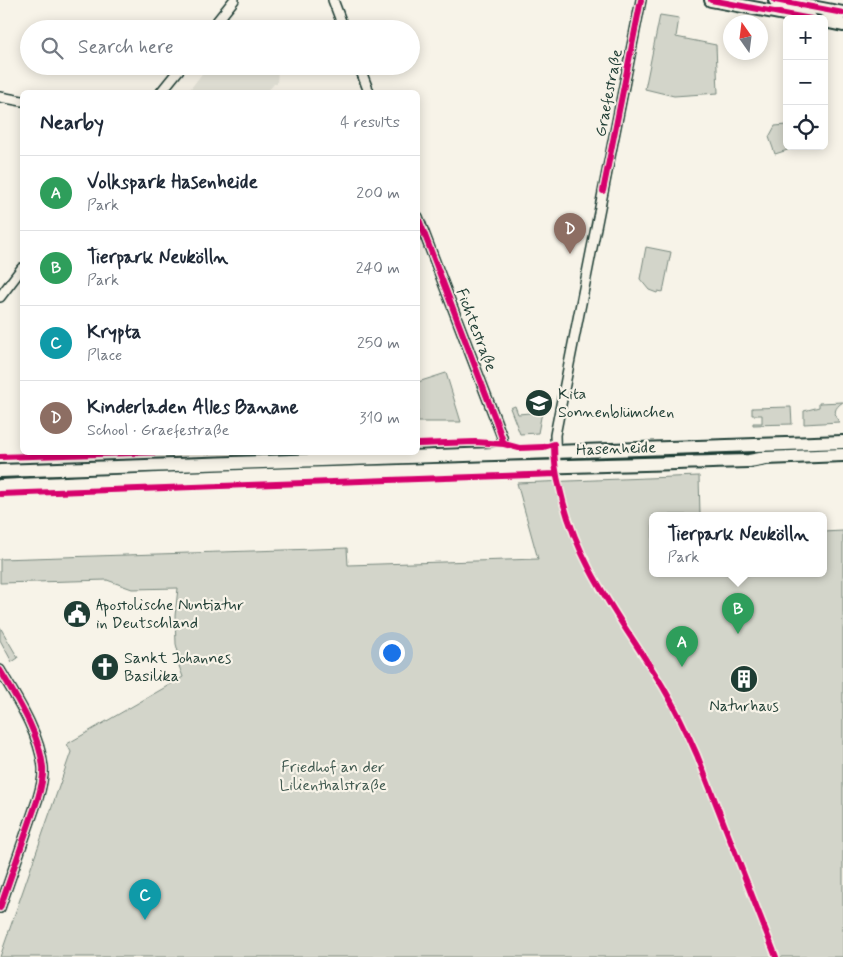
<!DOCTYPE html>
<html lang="en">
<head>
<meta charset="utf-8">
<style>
  :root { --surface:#fff; --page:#f2f2f3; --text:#1f2937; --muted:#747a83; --line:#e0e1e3; --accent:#0f766e }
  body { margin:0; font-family:Mynerve,sans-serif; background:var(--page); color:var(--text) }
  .controls { position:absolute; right:15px; top:15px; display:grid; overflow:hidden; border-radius:8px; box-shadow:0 2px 12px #0003 }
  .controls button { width:45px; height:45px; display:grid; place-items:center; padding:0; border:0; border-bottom:1px solid var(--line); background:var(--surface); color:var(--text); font:25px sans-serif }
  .compass { position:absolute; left:723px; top:15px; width:45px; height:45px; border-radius:50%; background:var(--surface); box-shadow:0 2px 12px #0003; rotate:346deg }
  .you { position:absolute; left:391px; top:652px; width:18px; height:18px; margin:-12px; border:4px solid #fff; border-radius:50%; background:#1a73e8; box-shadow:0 0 0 8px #1a73e833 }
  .badge { display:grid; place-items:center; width:32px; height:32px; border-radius:50%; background:var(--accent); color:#fff; font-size:16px; font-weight:700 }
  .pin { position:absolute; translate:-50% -41px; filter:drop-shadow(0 1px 2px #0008) }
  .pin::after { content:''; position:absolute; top:26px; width:18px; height:15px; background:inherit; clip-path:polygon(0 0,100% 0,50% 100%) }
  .popup { position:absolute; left:649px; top:512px; width:178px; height:65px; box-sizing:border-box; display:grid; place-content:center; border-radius:8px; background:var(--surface); filter:drop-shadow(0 1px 4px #0005); font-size:16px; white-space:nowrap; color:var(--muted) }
  .popup b { font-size:19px; color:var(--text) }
  .popup::after { content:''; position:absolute; left:50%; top:100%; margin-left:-10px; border:10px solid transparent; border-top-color:var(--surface) }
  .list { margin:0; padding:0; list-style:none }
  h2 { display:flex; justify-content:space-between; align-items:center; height:65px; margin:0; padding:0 20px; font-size:21px }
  h2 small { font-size:16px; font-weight:400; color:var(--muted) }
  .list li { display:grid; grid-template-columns:32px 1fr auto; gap:15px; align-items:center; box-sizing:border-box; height:75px; padding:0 20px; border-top:1px solid var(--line) }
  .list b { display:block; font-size:19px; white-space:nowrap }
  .list p { margin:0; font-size:16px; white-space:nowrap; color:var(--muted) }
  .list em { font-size:16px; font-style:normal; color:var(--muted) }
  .icon { flex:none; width:28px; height:28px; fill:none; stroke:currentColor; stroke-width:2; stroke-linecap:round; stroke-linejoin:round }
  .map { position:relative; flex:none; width:843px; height:957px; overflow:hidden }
  .search { position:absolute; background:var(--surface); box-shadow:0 2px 12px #0003; left:20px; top:20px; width:400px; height:55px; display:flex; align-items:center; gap:12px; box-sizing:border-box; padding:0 18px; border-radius:28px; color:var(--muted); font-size:19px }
  .panel { position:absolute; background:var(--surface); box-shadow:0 2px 12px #0003; left:20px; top:90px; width:400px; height:365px; border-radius:8px }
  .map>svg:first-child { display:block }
  .built { fill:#e5e4d9 }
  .green { fill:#d3d5ca; stroke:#79897f }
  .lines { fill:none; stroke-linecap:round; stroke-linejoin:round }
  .minor-casing { stroke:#1f3d34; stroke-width:12 }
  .secondary-casing { stroke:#1f3d34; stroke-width:16 }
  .minor { stroke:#f7f3e8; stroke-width:9 }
  .secondary { stroke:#f7f3e8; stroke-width:12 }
  .cycleway-casing { stroke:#f7f3e8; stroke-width:9 }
  .cycleway { stroke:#d6006c; stroke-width:6 }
  .labels { text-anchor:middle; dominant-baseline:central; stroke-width:4.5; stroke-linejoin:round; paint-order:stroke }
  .street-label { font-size:16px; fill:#1f3d34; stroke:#f7f3e8 }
  .poi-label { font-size:16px; fill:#1f3d34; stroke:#f7f3e8; text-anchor:start }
  .park-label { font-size:16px; fill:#435b52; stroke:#f7f3e8 }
</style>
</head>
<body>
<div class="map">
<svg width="843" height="957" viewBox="0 0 843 957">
  <rect width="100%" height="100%" fill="#f7f3e8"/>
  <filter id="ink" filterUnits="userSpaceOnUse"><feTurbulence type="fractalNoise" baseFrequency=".02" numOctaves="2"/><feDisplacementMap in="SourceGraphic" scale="10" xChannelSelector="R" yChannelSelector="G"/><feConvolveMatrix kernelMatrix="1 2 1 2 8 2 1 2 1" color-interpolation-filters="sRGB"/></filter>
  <g filter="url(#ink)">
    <path class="built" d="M208 66H255L278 69 277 84H274L267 92H188Z"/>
    <path class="green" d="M660 15 679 18 676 37 716 45 718 93 674 96 645 89Z
      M787 125V146H793L794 148 775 154 769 137 775 126Z
      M646 247 671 252 663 292 658 291 657 293 649 290 640 279Z
      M446 373 461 422H418V382Z
      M843 402C834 408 833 413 839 422L804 424V411L819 407V403Z
      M515 406 518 414 542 412 538 433 520 434 510 408Z
      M791 407 792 424 753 425V423H762V415H752V408Z
      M532 458V460L478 462 0 481V476Z
      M699 476 700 515H653V573H823V532L843 531V957H0L71 752 67 744 183 677 179 666 181 663 176 644 175 616 178 588 132 589 107 580 0 583V559L347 548 348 565 538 559 517 483Z
      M0 627 18 658 12 662 0 640Z"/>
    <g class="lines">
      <defs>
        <path id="minor" d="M333 0 344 29
          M211 29 234 0
          M359 66 369 92
          M161 92 182 66
          M0 97 22 101
          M418 217 496 421 502 437 505 454
          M0 297 22 268
          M556 466 555 435 641 0
          M0 670C17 699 39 732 43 767 44 777 41 788 38 798L0 908"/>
        <path id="secondary" d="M711 0 811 19
          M775 0 843 13
          M824 21 843 25
          M0 471 843 442
          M0 486C250 474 499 468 749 461L766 458 843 455"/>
      </defs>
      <use href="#minor" class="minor-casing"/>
      <use href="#secondary" class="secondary-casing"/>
      <use href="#minor" class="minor"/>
      <use href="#secondary" class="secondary"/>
      <defs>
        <path id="cycleway" d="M711 0 811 19
          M775 0 843 13
          M603 191 641 0
          M418 217 496 421 504 444
          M418 444 475 442 504 444 519 448 544 447 554 444C554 460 556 475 560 489 577 567 623 621 663 687 676 709 687 732 697 755L776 957
          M0 457 162 452
          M0 494 556 474
          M0 670C17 699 39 732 43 767 44 777 41 788 38 798L0 908"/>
      </defs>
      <use href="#cycleway" class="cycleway-casing"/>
      <use href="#cycleway" class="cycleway"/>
    </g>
  </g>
  <defs>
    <symbol id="school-disc" viewBox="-11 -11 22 22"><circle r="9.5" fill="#1f3d34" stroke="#f7f3e8"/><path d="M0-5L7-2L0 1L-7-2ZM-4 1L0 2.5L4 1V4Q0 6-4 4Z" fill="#fff"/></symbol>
    <symbol id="civic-disc" viewBox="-11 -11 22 22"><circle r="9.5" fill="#1f3d34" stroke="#f7f3e8"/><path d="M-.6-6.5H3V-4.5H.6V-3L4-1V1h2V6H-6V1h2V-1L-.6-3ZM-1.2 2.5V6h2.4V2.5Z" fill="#fff"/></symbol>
    <symbol id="church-disc" viewBox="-11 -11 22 22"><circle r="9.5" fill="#1f3d34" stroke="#f7f3e8"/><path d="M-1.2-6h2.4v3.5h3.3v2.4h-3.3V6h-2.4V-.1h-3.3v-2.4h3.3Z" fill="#fff"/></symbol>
    <symbol id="building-disc" viewBox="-11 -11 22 22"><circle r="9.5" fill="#1f3d34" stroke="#f7f3e8"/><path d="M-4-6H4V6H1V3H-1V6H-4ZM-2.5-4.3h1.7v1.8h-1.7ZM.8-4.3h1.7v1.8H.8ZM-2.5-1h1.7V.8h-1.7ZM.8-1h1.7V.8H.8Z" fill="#fff"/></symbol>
  </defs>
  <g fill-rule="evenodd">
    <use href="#school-disc" x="523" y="387" width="32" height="32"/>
    <use href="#civic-disc" x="61" y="598" width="32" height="32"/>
    <use href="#church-disc" x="89" y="651" width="32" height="32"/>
    <use href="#building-disc" x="728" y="663" width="32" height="32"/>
  </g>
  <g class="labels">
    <g class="street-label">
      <text transform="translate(609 93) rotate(-79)">Graefestraße</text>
      <text transform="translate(476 330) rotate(69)">Fichtestraße</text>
      <text transform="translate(616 449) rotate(-2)">Hasenheide</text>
    </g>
    <g class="poi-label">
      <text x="558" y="394">Kita<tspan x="558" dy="18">Sonnenblümchen</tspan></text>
      <text x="96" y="605">Apostolische Nuntiatur<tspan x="96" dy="18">in Deutschland</tspan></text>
      <text x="124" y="658">Sankt Johannes<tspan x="124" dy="18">Basilika</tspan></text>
      <text x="744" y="706" text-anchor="middle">Naturhaus</text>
    </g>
    <g class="park-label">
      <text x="333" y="767">Friedhof an der<tspan x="333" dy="18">Lilienthalstraße</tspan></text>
    </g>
  </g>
</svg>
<div class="controls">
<button>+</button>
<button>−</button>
<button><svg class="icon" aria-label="locate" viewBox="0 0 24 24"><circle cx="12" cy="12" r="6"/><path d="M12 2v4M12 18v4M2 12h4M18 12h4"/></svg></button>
</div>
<svg class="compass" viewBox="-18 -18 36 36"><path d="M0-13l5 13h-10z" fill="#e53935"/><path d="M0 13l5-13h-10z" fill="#747a83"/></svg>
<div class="you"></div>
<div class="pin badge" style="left:682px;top:667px;background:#2e9e5b">A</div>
<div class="pin badge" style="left:738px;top:634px;background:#2e9e5b">B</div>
<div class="popup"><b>Tierpark Neukölln</b>Park</div>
<div class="pin badge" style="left:145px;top:920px;background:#0f9aa8">C</div>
<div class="pin badge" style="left:570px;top:254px;background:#8d6e63">D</div>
<div class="search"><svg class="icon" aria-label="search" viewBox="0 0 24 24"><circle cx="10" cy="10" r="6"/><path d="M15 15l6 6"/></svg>Search here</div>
<section class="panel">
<h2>Nearby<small>4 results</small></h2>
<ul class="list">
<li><span class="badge" style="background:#2e9e5b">A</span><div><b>Volkspark Hasenheide</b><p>Park</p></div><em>200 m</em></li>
<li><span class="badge" style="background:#2e9e5b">B</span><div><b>Tierpark Neukölln</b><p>Park</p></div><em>240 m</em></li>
<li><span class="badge" style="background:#0f9aa8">C</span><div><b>Krypta</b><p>Place</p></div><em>250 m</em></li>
<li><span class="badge" style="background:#8d6e63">D</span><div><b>Kinderladen Alles Banane</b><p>School · Graefestraße</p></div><em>310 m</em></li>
</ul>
</section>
</div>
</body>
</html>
